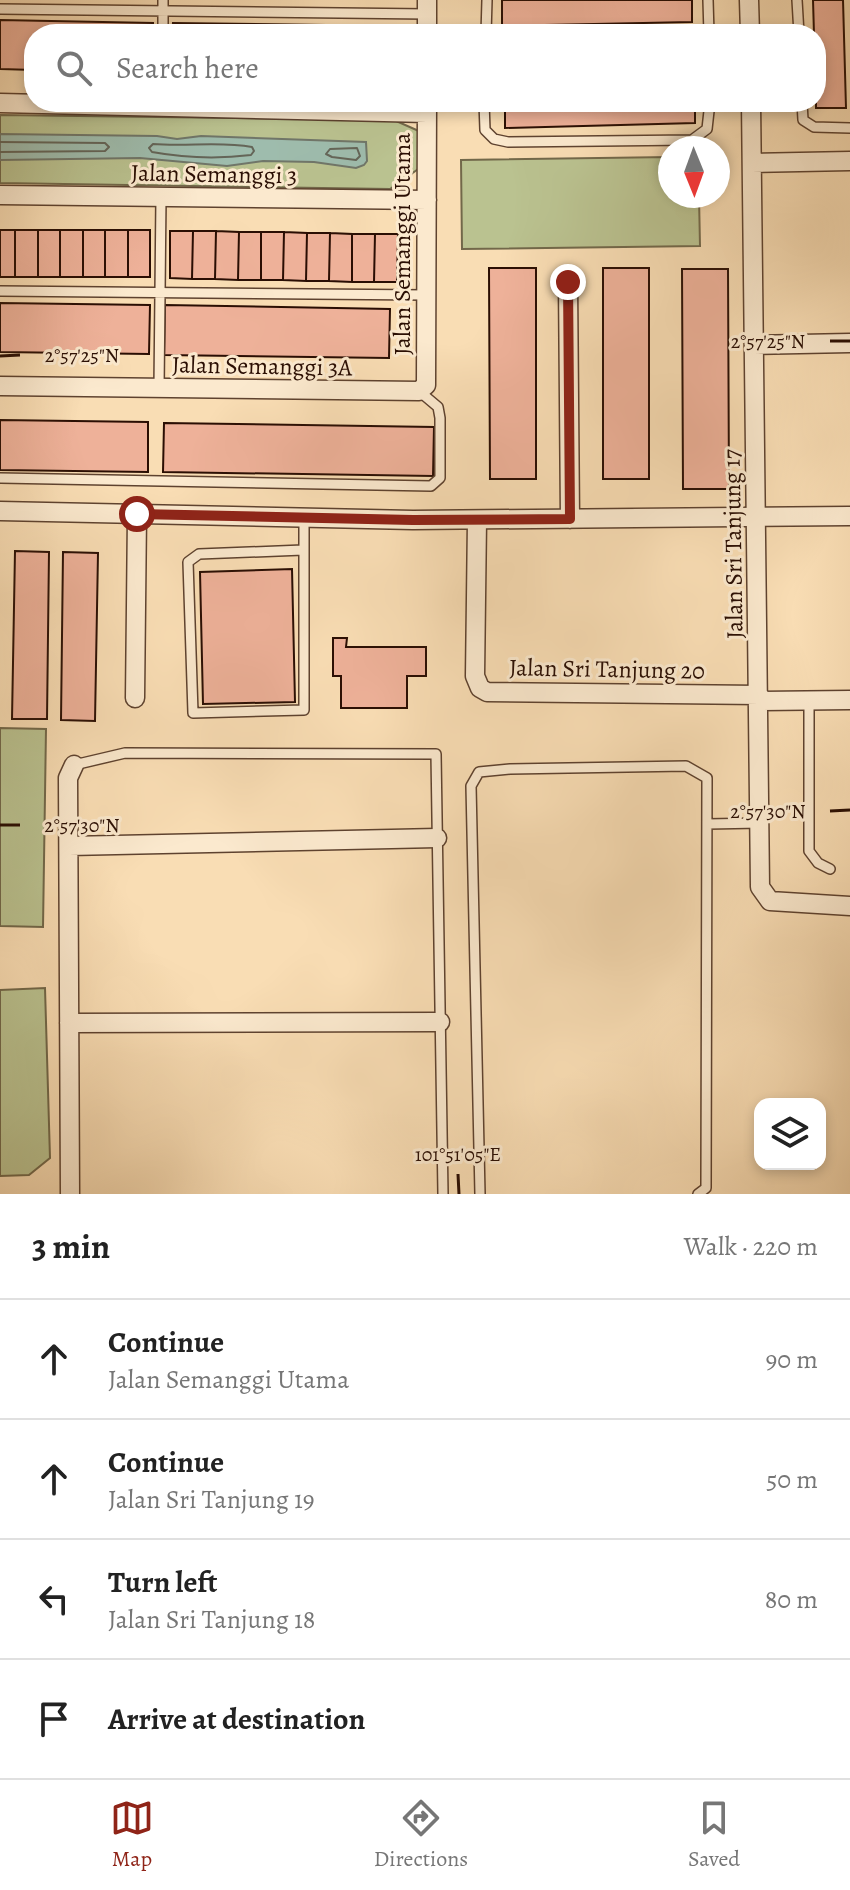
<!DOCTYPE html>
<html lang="en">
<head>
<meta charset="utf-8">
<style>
  :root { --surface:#fff; --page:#f6f6f6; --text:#222; --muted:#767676; --line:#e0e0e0; --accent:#8f2418 }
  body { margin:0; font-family:Alegreya,serif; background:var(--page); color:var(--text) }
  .controls { position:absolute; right:24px; bottom:24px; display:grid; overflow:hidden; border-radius:16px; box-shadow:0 4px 12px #0003 }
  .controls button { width:72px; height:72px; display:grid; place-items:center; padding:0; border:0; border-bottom:2px solid var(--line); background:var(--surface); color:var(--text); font:40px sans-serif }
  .compass { position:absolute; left:658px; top:136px; width:72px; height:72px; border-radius:50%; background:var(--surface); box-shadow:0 4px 12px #0003; rotate:179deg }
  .stop { position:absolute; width:24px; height:24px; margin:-18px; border:6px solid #8f2418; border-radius:50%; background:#fff }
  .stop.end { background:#8f2418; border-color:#fff; box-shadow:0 2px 8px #0008 }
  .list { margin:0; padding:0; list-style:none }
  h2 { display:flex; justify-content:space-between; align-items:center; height:104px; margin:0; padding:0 32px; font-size:34px }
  h2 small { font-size:26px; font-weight:400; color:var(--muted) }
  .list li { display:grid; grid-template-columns:52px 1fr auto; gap:24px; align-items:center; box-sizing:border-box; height:120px; padding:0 32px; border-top:2px solid var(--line) }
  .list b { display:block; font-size:30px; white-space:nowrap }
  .list p { margin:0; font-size:26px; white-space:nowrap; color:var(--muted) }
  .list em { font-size:26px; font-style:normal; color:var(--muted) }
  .icon { flex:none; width:44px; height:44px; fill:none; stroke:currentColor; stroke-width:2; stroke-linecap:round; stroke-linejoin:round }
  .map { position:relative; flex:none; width:850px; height:1194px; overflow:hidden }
  .search { position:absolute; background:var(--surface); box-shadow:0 4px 12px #0003; left:24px; right:24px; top:24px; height:88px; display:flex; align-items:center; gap:20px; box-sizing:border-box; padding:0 28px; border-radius:32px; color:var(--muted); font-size:30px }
  .sheet { height:584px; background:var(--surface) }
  nav { display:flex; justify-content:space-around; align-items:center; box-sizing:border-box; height:112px; border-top:2px solid var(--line); background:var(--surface); font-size:22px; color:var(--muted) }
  nav a { display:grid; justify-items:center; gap:4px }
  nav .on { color:var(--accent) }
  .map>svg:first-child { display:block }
  .green { fill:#bac290; stroke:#72684a; stroke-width:2 }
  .water { fill:#9ebcad; stroke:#707669; stroke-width:2 }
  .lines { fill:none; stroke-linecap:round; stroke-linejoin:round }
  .shore { stroke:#646558; stroke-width:2 }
  .building { fill:#eeb199; stroke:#2a0e03; stroke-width:2 }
  .service-casing { stroke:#5e422f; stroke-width:12 }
  .minor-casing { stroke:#5e422f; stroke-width:21 }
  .service { stroke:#fbe9ce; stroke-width:9 }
  .minor { stroke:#fbe9ce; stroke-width:18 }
  .route { stroke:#8f2418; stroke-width:10 }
  .ticks { fill:none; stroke:#2a0e03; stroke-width:3 }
  .labels { text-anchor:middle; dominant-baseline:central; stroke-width:6; stroke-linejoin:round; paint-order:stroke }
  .street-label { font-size:24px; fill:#2a0e03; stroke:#fbe9ce }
  .ticks-label { font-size:20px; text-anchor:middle; fill:#2a0e03; stroke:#fbe9ce; stroke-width:6; stroke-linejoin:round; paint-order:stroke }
</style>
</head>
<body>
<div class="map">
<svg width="850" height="1194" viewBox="0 0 850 1194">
  <rect width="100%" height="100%" fill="#f9ddb4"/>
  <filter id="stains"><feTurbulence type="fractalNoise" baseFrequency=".0025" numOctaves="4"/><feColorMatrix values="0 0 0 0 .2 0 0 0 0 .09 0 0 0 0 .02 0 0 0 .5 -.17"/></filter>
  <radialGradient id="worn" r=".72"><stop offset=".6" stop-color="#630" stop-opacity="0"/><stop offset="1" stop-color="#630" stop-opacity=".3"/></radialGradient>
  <path class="green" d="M0 115 394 120 421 132V167L390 189 0 183Z
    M670 157V196H699L700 246 462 249 461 160Z
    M0 728 46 729 43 927 0 926Z
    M45 988 50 1158 29 1175 0 1176V990Z"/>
  <path class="water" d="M0 134 157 136 177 139 201 136 366 142 367 161 364 165 356 168 314 162 263 161 227 166 140 158 0 160Z"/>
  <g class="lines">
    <path class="shore" d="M0 142 105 143 109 147 105 151 0 152
      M153 144C186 147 219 141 252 147L254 151 251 155C218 159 185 158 152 152L149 148Z
      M357 148 360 156 356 160 332 157 326 154 330 149Z"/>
  </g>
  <path class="building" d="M502 0H692V22L502 26Z
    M813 0H843L846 108H816V34H814Z
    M0 20 153 23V34H34V70L0 69Z
    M173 23 397 26V34H172Z
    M505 102H695V123L505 128Z
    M0 230H15V277H0Z
    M15 230H38V277H15Z
    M38 230H60V277H38Z
    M60 230H83V277H60Z
    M83 230H105V277H83Z
    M105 230H128V277H105Z
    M128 230H150V277H128Z
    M170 231H193L192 279 170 278Z
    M193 231H216L215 279H192Z
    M216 231 239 232 238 280 215 279Z
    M239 232H261V280H238Z
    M261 232H284L283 280H261Z
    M284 232 307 233 306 281 283 280Z
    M307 233H330L329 281H306Z
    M330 233 352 234V282L329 281Z
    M352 234H375L374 282H352Z
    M375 234H398L397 282H374Z
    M489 268H536V479H490Z
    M603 268H649V479H603Z
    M682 269H728L729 489H683Z
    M0 303 150 305 149 354 0 352Z
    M165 305 390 309 389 358 164 355Z
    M0 420 148 422V472L0 470Z
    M164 423 434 427 433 476 163 472Z
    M15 551 49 552 47 719H12Z
    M63 552 98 553 95 721 61 720Z
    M292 569 295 702 203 704 200 572Z
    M333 638H347L346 647H426V676H407V708H341V676H333Z"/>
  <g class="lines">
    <defs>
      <path id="service" d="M708 0 709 34
        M797 0 799 34
        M0 9 427 14
        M163 34V0
        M486 34 487 0
        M484 102 485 130 494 139 508 142 692 140 707 129 710 102
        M802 102 803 120 814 127 850 128
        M0 291 426 295
        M159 388 161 197
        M0 478 431 486 440 478V418L438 407 419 391
        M303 550 199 554 188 562 193 713 304 710V517
        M809 700V851L818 863 830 869
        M74 765 125 753 436 754 443 1194
        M708 824 760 823
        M480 1194 471 786 479 772 510 769 686 766 707 778 706 1188 698 1194"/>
      <path id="minor" d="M749 0 750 34
        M427 34V0
        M751 102 760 887 770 901 850 906
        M0 103 427 113
        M752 163 850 161
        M0 195 427 200
        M568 282 570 519
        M754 345 850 343
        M0 386 419 391 426 385 427 102
        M0 511 413 520 850 516
        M477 520 475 676 480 688 487 692 759 695
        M135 698 137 514
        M759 701 850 700
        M69 846 437 838
        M69 1023 440 1022
        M70 1194 68 778 74 765"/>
    </defs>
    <use href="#service" class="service-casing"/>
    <use href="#minor" class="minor-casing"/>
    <use href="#service" class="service"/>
    <use href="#minor" class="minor"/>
  </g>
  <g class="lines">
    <path class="route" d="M137 514 413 520 570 519 568 282"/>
  </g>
  <path class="ticks" d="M830 341H850M0 356 20 355M830 811 850 810M0 825H20M458 1174 459 1194"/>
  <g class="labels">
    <g class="street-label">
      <text transform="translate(214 174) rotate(1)">Jalan Semanggi 3</text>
      <text transform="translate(402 244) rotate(-90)">Jalan Semanggi Utama</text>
      <text transform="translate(262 366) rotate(1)">Jalan Semanggi 3A</text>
      <text transform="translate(733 544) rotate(-91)">Jalan Sri Tanjung 17</text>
      <text transform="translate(607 669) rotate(1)">Jalan Sri Tanjung 20</text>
    </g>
  </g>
  <g class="ticks-label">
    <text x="768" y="348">2°57'25"N</text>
    <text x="82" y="362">2°57'25"N</text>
    <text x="768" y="818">2°57'30"N</text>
    <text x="82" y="832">2°57'30"N</text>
    <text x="458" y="1161">101°51'05"E</text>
  </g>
  <rect width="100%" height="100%" filter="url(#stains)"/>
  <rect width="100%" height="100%" fill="url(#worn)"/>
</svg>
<div class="controls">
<button><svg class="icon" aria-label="layers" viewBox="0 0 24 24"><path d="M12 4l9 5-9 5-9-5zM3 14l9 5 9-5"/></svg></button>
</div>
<svg class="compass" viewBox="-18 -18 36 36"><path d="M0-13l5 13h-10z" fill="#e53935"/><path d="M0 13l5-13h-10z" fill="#767676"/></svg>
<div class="stop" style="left:137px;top:514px"></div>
<div class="stop end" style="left:568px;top:282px"></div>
<div class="search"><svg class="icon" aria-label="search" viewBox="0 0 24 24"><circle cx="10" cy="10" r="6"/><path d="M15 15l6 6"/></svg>Search here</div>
</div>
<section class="sheet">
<h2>3 min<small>Walk · 220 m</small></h2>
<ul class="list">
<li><svg class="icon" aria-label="ahead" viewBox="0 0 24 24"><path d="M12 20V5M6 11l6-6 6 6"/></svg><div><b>Continue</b><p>Jalan Semanggi Utama</p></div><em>90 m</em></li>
<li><svg class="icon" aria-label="ahead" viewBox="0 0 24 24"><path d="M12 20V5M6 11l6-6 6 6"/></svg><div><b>Continue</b><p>Jalan Sri Tanjung 19</p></div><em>50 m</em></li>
<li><svg class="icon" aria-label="left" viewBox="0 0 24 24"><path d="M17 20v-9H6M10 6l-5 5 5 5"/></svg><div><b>Turn left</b><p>Jalan Sri Tanjung 18</p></div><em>80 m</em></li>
<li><svg class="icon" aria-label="arrive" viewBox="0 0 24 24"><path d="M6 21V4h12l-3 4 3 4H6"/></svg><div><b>Arrive at destination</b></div></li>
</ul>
</section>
<nav>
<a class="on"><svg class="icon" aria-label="map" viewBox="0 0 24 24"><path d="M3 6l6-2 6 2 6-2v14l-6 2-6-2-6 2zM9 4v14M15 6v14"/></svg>Map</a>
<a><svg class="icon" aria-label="directions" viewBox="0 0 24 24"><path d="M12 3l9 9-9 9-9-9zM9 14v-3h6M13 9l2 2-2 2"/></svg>Directions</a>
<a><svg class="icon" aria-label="saved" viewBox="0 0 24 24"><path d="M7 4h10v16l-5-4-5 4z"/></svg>Saved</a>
</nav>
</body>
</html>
